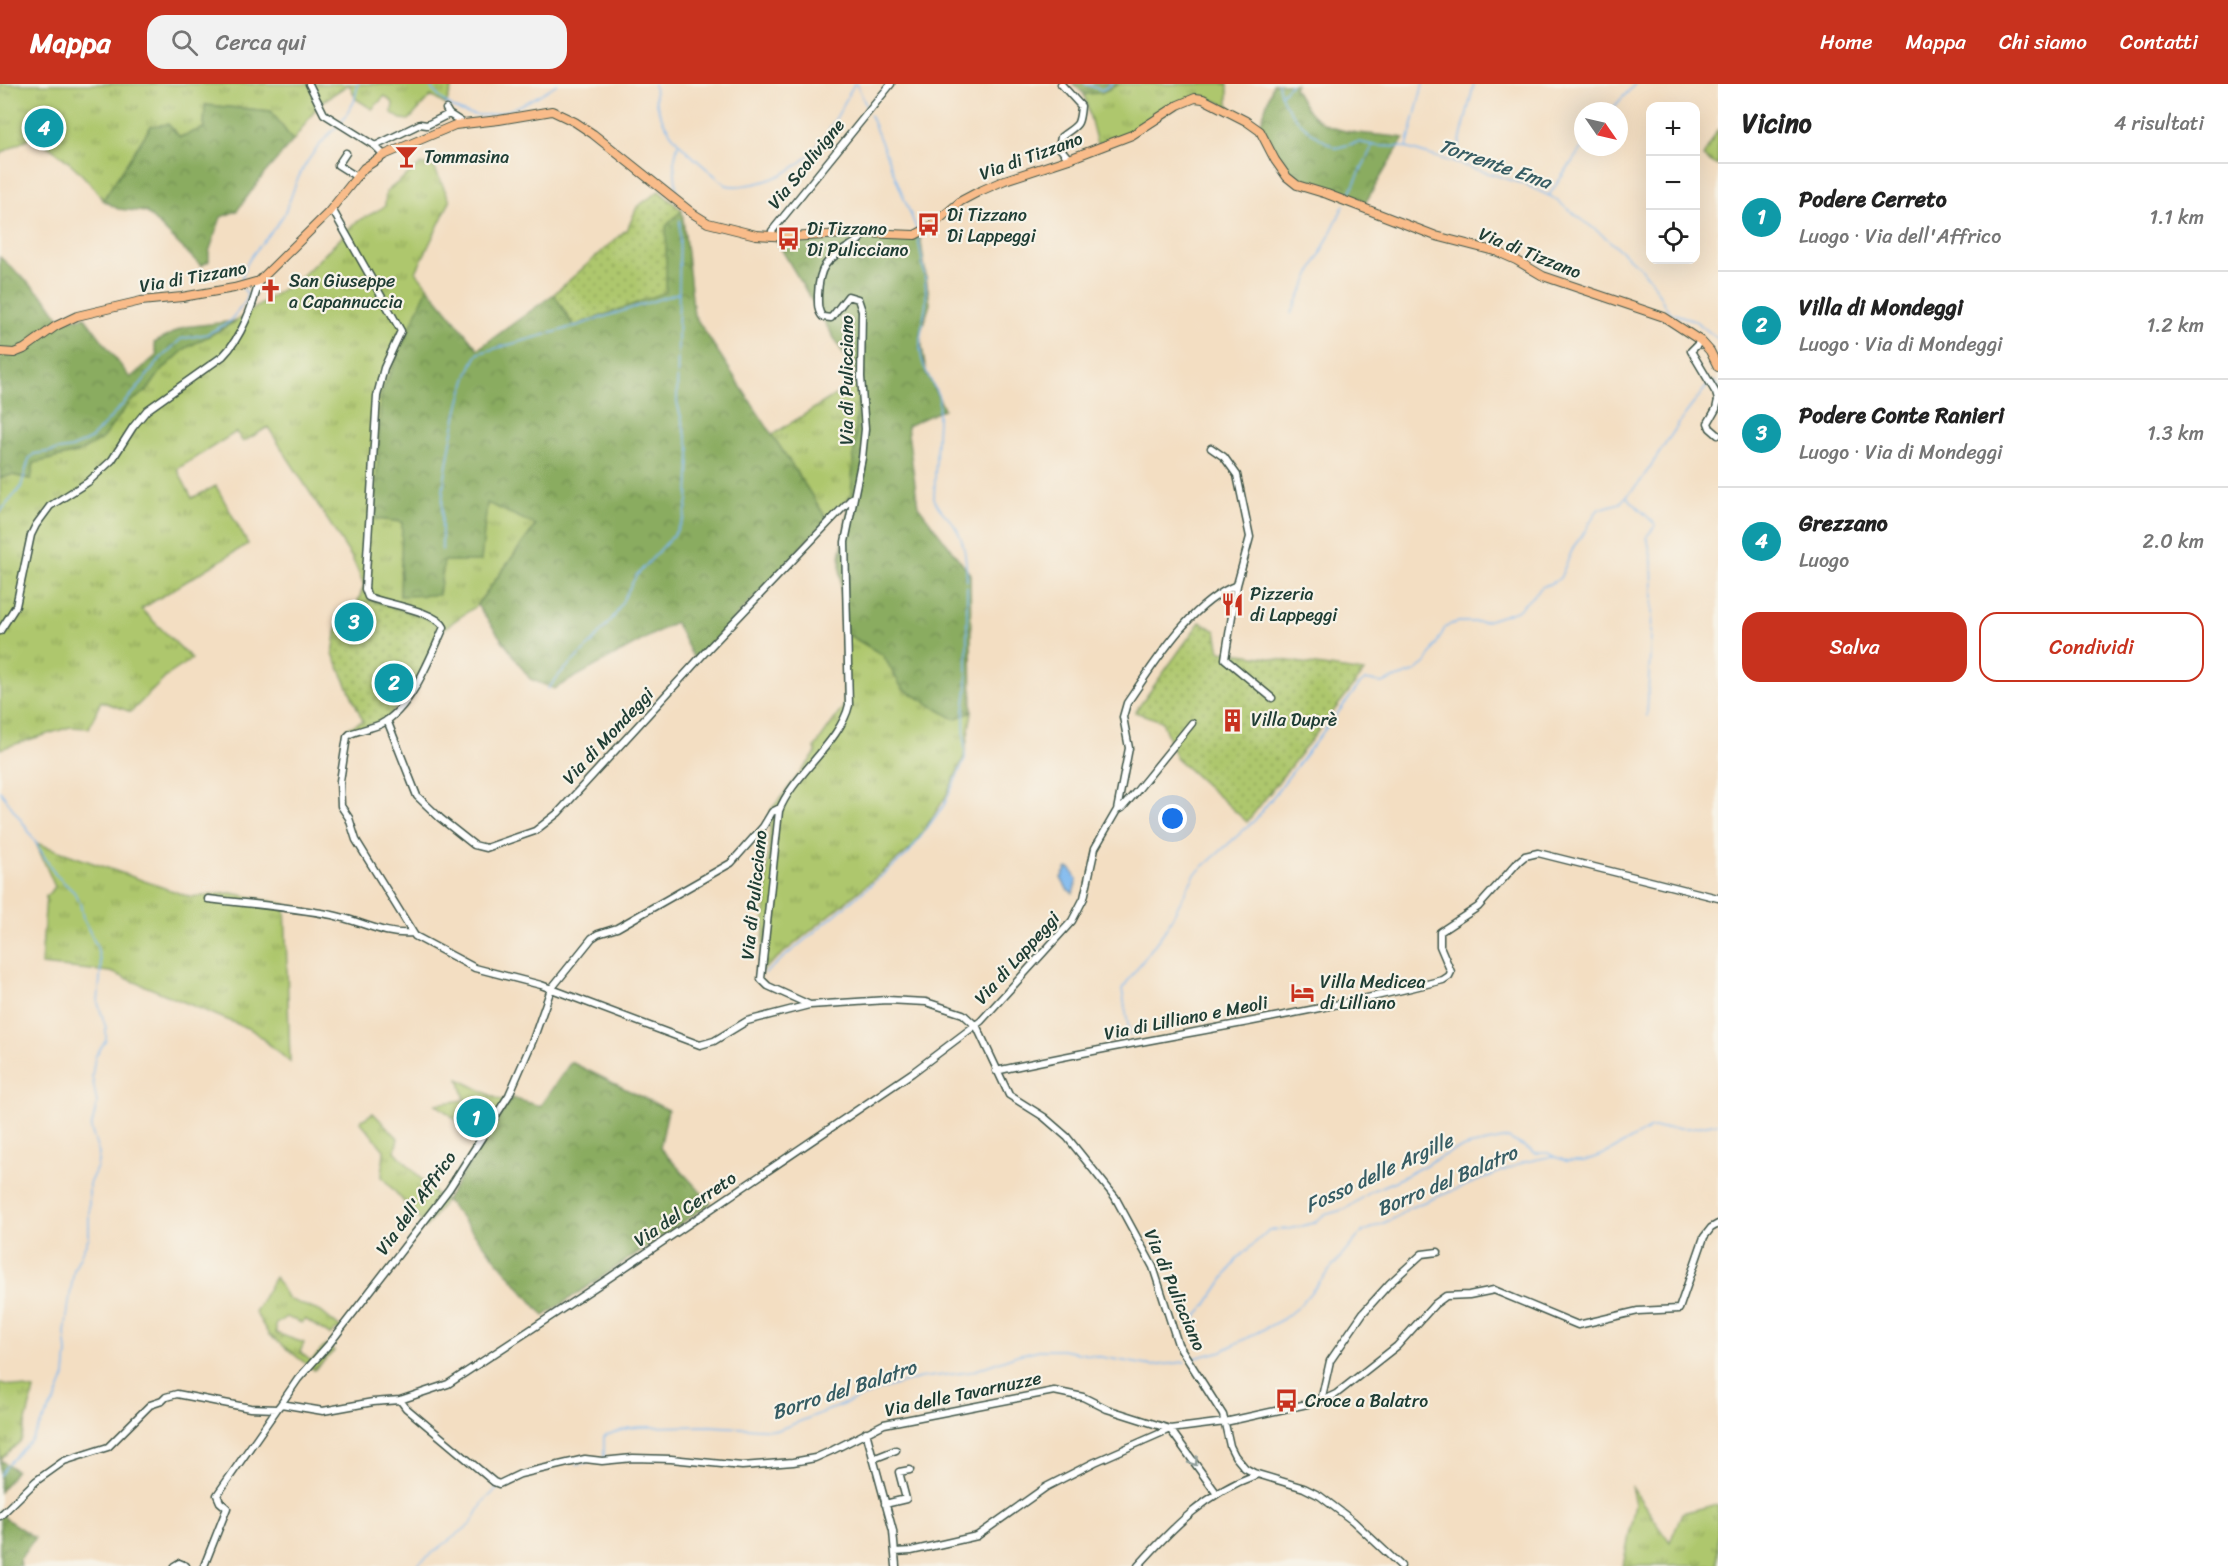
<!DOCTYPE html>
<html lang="it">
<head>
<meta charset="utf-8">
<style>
  :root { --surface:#fff; --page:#f2f2f2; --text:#222; --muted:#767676; --line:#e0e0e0; --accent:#c8321e }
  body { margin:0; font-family:Sriracha,sans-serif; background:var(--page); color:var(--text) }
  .controls { position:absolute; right:18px; top:18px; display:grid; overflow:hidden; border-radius:12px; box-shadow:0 6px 24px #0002 }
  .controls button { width:54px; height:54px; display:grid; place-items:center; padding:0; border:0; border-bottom:2px solid var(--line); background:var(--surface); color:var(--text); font:30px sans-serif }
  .compass { position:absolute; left:1574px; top:18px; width:54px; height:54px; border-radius:50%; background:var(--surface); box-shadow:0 6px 24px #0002; rotate:124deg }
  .you { position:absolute; left:1173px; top:735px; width:21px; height:21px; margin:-15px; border:4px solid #fff; border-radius:50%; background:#1a73e8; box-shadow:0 0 0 9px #1a73e833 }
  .badge { display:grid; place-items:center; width:39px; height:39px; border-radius:50%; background:var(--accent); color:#fff; font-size:20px; font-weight:700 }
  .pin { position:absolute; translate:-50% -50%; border:3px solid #fff; box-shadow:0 2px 6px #0006 }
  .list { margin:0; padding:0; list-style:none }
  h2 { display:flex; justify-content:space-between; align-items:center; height:78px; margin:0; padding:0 24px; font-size:26px }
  h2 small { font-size:20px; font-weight:400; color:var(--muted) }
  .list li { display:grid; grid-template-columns:39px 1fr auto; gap:18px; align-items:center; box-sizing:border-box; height:108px; padding:0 24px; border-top:2px solid var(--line) }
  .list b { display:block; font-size:22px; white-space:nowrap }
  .list p { margin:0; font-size:20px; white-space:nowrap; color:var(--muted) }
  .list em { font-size:20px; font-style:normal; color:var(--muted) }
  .actions { display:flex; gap:12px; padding:18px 24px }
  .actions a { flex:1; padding:14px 0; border:2px solid var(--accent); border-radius:18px; text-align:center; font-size:21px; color:var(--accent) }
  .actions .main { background:var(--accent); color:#fff }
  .icon { flex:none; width:33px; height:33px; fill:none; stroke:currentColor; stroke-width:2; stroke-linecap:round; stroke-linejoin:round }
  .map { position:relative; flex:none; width:1718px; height:1482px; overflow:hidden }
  header { display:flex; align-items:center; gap:36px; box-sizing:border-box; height:84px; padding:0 30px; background:var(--accent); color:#fff }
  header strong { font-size:28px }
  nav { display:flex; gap:33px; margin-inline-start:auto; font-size:21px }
  .search { width:420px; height:54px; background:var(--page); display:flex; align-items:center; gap:15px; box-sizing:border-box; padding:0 21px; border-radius:18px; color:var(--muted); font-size:22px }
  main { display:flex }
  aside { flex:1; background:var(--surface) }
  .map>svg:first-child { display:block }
  .grass { fill:url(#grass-tufts); stroke:#668250; stroke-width:1.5 }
  .forest { fill:url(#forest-crowns); stroke:#54744a; stroke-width:1.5 }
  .cemetery { fill:url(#cemetery-stones); stroke:#668250; stroke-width:1.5 }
  .park { fill:url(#park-dots); stroke:#668250; stroke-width:1.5 }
  .water { fill:#7db8ef; stroke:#4e7a92; stroke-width:1.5 }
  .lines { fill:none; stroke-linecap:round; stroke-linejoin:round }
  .stream { stroke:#7db8ef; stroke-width:1.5 }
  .minor-casing { stroke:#3f5549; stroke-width:9 }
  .major-casing { stroke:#3f5549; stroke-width:10 }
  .minor { stroke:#fff; stroke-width:6 }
  .major { stroke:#f9bc8a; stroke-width:8 }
  .oneway { stroke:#8f9e9a }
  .labels { text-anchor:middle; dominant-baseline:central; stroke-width:4.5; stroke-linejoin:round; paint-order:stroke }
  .street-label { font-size:18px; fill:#1f3d34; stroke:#f7f3e8 }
  .poi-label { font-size:18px; fill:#1f3d34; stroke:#f7f3e8; text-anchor:start }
  .water-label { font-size:20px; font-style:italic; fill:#365c63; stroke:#f7f3e8 }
</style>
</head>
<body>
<header>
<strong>Mappa</strong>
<div class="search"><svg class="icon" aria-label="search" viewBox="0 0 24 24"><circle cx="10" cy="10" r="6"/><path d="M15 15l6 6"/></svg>Cerca qui</div>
<nav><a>Home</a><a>Mappa</a><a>Chi siamo</a><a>Contatti</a></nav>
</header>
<main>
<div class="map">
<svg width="1718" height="1482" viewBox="0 0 1718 1482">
  <defs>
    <pattern id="grass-tufts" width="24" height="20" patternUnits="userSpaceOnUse" patternTransform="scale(1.5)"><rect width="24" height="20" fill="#aec76d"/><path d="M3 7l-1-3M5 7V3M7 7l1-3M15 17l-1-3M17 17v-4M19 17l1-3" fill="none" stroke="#8da35a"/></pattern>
    <pattern id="forest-crowns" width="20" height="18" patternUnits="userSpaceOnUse" patternTransform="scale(1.5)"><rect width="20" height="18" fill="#8aac60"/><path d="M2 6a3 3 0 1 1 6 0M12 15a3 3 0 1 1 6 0" fill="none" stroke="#708d50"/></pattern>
    <pattern id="cemetery-stones" width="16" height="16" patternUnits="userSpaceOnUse" patternTransform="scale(1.5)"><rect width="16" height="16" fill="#aec76d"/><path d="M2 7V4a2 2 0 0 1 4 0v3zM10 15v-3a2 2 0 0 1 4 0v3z" fill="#8da35a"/></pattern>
    <pattern id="park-dots" width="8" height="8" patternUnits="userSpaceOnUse" patternTransform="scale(1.5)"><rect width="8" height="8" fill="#aec76d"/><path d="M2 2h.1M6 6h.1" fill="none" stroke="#8da35a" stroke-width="1.8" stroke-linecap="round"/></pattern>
  </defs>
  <rect width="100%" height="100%" fill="#f7f3e8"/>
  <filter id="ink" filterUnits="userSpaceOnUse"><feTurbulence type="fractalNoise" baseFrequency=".0167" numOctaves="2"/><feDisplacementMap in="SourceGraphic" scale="12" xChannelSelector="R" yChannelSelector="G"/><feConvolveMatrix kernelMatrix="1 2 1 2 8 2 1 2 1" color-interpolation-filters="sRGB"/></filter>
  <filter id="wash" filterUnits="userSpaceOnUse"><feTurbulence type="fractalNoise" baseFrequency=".008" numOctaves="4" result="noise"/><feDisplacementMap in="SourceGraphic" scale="24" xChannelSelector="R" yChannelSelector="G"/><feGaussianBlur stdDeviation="1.35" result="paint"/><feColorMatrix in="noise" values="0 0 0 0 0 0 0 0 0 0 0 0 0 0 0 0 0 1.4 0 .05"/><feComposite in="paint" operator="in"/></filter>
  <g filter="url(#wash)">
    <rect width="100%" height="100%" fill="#f3dec2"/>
    <path class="grass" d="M0 0H453L446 21 431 12 409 36 401 35 392 29 393 19 385 12 372 25 356 15 349 0 320 19 293 57 271 27 205 21 204 44 180 53 151 42 103 116C80 85 65 73 33 52L3 68 0 72Z
      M1119 0H1228V20L1232 25 1221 19 1201 11 1130 48 1097 60 1084 10 1101 8Z
      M421 80 434 83 450 117 416 188 428 203 375 434 403 438 400 512 444 477 487 418 536 441 476 522 443 545 373 517 357 520 364 501 352 474 268 343 243 358 236 348 177 385 192 414 216 402 248 460 141 525 192 575 168 591 131 628 101 617 89 644 70 643 0 665V394L12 391 30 395 34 379 77 369 101 356 130 318 147 307 161 287 186 264 236 237 301 193 344 151C351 137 372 131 385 122L386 108Z
      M859 296 851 412 827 435 772 351Z
      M842 547 883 571 902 604 954 634 972 628 964 673 945 714 913 763 760 888 764 847 771 726 816 669 815 663 844 622Z
      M36 759 190 813 231 809 285 820 290 978 252 946 111 888 41 881 46 812 55 803Z
      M459 995 502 1017 512 1014 484 1058 436 1020 465 1016Z
      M373 1029 398 1054 395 1067 434 1109 446 1116 426 1143 382 1093 384 1066 360 1037Z
      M275 1193 288 1215 321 1228 343 1246H336L330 1251 305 1235 302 1239 286 1233 276 1240V1249L304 1259 300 1268 311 1277 326 1261 334 1267 314 1286 269 1251 255 1228Z
      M0 1299 34 1306 21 1357 0 1375Z
      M1631 1402 1670 1458 1682 1429 1714 1421 1718 1422V1482H1623L1635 1420Z"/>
    <path class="forest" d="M1073 0H1119L1101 9 1084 10Z
      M1273 0H1296L1294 4C1299 11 1302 18 1307 25 1329 54 1372 48 1404 54L1364 121C1344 113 1299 101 1287 86 1276 73 1271 55 1260 41Z
      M205 21 271 27 293 57 264 90 237 127 221 133 209 168V177L201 182 146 128 118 125 103 116 151 42 168 40 180 53 204 44Z
      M682 126 694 231 827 435 695 577 675 538 554 605 530 595 477 521 536 441 487 419 481 477H444L439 511 400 512 402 438 375 435 381 310 428 203 478 265 554 210 573 242 666 208V142Z
      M920 152 930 220 920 250 926 287 944 325 907 342 918 422 970 490 972 628 954 635 902 604 883 571 842 547 840 473 851 411 859 296 777 158Z
      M0 173 47 216 61 236 85 233 130 294 157 271 154 259 184 243 236 237 186 264 161 287 147 307 130 318 101 356 79 368 34 379 31 395 12 391 0 394Z
      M571 978 668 1026 660 1064 711 1119 544 1232 446 1116 512 1014 540 1022Z
      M0 1376 16 1386 0 1408Z
      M0 1427 6 1435 35 1454 19 1476 21 1482H0Z"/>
    <path class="cemetery" d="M1718 45V82L1703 73Z"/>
    <path class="park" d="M659 107 682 126 666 142V208L574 242 554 210 628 144 637 123Z
      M372 517 438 538 443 545 413 606 385 636 346 649V645L363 637 333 570 338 537 357 520Z
      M1200 538 1216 547 1220 567 1364 588 1247 738 1176 674 1162 637 1135 628Z"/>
    <path class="water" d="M1067 784 1072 786 1077 797 1073 809 1067 805 1061 794Z"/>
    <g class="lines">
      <path class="stream" d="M428 0C466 52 512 30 557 0
        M654 0C655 6 654 13 656 19 667 57 698 76 726 101 736 104 743 101 753 100 810 89 830 47 854 0
        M857 0 867 24
        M1085 0 1102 6 1112 0
        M1278 0C1283 30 1311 50 1336 64L1359 58 1377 62 1403 63 1524 100 1552 113 1605 153 1642 185 1655 202 1665 222 1671 229 1694 236 1718 255
        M1281 10 1291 0
        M1610 27 1635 0
        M870 31 917 146
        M341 39 354 18 358 0
        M1407 63 1423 0
        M1455 78 1474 0
        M1549 111 1583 62
        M677 112 674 78 678 60
        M1348 113 1373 61
        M918 154C922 176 927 197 926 219 924 237 918 253 921 271 923 287 934 299 939 314L934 414C938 426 947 431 954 441 966 458 966 477 967 497
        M242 197C241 175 274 150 284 130 289 120 292 109 296 99 305 77 320 59 337 42
        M1291 230 1344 121
        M1714 297 1718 304
        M1627 413 1656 441 1647 452 1652 477 1653 508 1647 632
        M0 428 21 403 29 375 34 370 72 364 92 354 136 306 160 275 181 255 207 250 228 239 247 216V209L243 205
        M442 466C442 444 441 421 444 400 448 372 462 288 479 269L573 243 678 209
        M548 605 560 590 590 561 615 531 636 492 673 452 684 435 688 416 690 367 677 318 680 136
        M0 707 26 743 55 790 74 808 80 819 83 834 97 863 101 882 98 919 106 944V956L95 973 92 992 97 1019 91 1045 99 1070 97 1083 89 1100V1153L74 1185 69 1218 65 1249 67 1268 65 1292 56 1315 31 1356 6 1382 0 1391
        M765 889 908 770 944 721 965 675 964 628 967 605V502
        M1130 952 1122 905 1166 845 1195 790 1255 736 1360 600 1365 596 1382 599 1414 588 1426 579 1445 544 1451 540 1459 538H1483L1517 527 1542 503 1554 498 1560 494 1574 462 1586 446 1594 431 1599 425 1620 419 1640 398 1684 332 1707 302
        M1187 1243 1205 1223 1237 1175 1269 1146 1289 1145 1314 1139 1324 1131 1346 1125 1371 1107 1395 1097 1452 1067 1468 1062 1508 1054 1536 1069H1548L1553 1072
        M1191 1275 1222 1267 1283 1235 1300 1221 1362 1148 1395 1134 1409 1124 1525 1078 1553 1072 1566 1077H1584L1607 1069 1651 1044H1690L1718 1039
        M604 1375V1353L606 1351 629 1344 641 1343 710 1342 778 1346 882 1305 920 1294 970 1288 1017 1271 1039 1266H1062L1152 1282 1185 1278
        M576 1380 589 1378
        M415 1482 471 1440 484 1417 497 1405 514 1396"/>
    </g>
  </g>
  <g filter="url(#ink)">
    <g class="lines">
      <defs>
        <path id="minor" d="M309 0 324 30 375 62 384 71
          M1061 0 1081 22C1079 45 1077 40 1061 53L1059 63 1069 75
          M446 25 449 30 463 39
          M375 62 420 40 427 41 449 30
          M346 69 338 81 357 93
          M332 125 401 247 384 284 377 312 365 505 368 513C386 520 436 527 444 543 431 572 411 625 381 640 372 644 360 646 350 650L347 653 340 697 341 722 349 734 356 756 415 852 475 884 541 901 700 961 714 957 747 937 809 921
          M864 149C861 156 857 158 850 162 826 176 819 182 818 211 818 219 817 227 823 233L831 234 848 212 858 215 862 227 861 293 865 345 862 374 845 458 849 621C841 657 792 692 779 727L761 895 768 902 810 921 887 916 926 918 963 930 977 943 1009 1011 1044 1033 1067 1053 1115 1113 1153 1183 1178 1260 1223 1331 1230 1362 1235 1372 1245 1384 1254 1389 1304 1404 1320 1412 1353 1437 1401 1482
          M772 152V147L891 0
          M1701 257 1691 267 1716 309 1718 316 1716 325 1708 339 1710 344 1718 351
          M1211 364 1224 373 1237 391 1250 453 1237 501 1225 575 1272 614
          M0 547 16 522 31 451 36 441 50 422 88 398 112 376 133 343 147 326 223 272C241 254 253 222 259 197
          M387 636 417 712 440 734 474 761 486 764 535 747 558 729 709 564 853 413
          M1117 726 1129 664 1123 633 1127 619C1155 579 1190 519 1237 501
          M208 815C249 820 291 823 332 831 358 836 385 852 412 849
          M996 987C1144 954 1295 934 1443 896L1449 892 1451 888 1440 862V848L1478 823 1519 777 1525 772 1538 769 1718 814
          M400 1316 406 1324 494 1398 499 1400 520 1390 585 1375 602 1377 633 1374 671 1375 742 1382 793 1378 815 1374 833 1366 884 1340 1054 1307 1083 1313 1107 1325 1170 1345 1225 1338 1321 1317 1336 1310 1397 1262 1435 1220 1446 1212 1469 1211 1494 1206 1578 1241 1638 1227 1679 1225 1704 1153 1711 1144 1718 1140
          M1321 1317 1330 1277 1363 1229 1390 1199 1422 1170 1438 1168
          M281 1320 298 1295 330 1259 449 1105 509 1011 533 956 551 905 592 854 598 850 617 844 731 779 763 743 772 728 780 724
          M1170 1345 1217 1410
          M866 1348 893 1447 896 1482
          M873 1375 896 1366
          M885 1420 906 1415 899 1388 910 1386
          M0 1432 36 1397 64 1377 108 1363 150 1321 162 1317 166 1313 177 1310 250 1324 277 1325 281 1320 323 1327 373 1318 400 1316 448 1300 606 1196 912 989 981 937 1072 837 1084 814 1095 764 1117 726 1122 724 1136 708 1192 639
          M895 1468 911 1467 977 1452 1046 1403 1095 1378 1170 1345
          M174 1482 179 1479 186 1482
          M204 1482 227 1424 220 1418 217 1411 277 1325
          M1138 1482C1172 1444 1207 1408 1256 1391"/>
        <path id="major" d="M0 268 14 269 24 265 56 242 77 232 141 217 182 213 234 204 259 197 328 129 364 84 384 71 455 41 499 36 552 27 575 38 593 50 692 129 708 139 756 151 788 153 864 149 915 151 930 143 961 117 978 108 1005 96 1069 75 1132 51 1178 21 1195 14 1203 15 1246 37 1260 47 1275 76 1287 93 1297 101 1327 110 1436 152 1498 168 1516 176 1543 192 1664 233 1701 257 1710 267 1718 283"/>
      </defs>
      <use href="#minor" class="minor-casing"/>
      <use href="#major" class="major-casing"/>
      <use href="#minor" class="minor"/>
      <use href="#major" class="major"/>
    </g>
    <defs><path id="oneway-chevron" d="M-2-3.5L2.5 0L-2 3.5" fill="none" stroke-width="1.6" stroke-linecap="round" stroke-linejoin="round" transform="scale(1.5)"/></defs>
    <use class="oneway" href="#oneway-chevron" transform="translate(1194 1378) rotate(55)"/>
  </g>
  <defs>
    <symbol id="bar-bare" viewBox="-9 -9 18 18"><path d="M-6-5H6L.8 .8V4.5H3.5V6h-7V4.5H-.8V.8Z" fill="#c8321e" stroke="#f7f3e8" stroke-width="2.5" paint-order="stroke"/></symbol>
    <symbol id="bus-bare" viewBox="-9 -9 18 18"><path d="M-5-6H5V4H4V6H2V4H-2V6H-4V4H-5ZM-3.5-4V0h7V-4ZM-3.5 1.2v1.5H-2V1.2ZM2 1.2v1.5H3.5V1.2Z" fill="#c8321e" stroke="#f7f3e8" stroke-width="2.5" paint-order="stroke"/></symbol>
    <symbol id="church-bare" viewBox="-9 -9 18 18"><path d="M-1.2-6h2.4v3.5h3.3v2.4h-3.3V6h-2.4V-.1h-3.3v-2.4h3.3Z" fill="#c8321e" stroke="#f7f3e8" stroke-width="2.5" paint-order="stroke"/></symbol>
    <symbol id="restaurant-bare" viewBox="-9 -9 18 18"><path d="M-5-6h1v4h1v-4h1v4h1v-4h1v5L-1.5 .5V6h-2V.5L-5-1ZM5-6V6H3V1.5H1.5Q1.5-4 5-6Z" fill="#c8321e" stroke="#f7f3e8" stroke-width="2.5" paint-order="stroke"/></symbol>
    <symbol id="building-bare" viewBox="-9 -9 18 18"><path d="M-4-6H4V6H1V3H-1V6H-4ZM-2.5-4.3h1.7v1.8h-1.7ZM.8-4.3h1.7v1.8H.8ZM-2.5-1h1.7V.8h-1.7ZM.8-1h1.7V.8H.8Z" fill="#c8321e" stroke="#f7f3e8" stroke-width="2.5" paint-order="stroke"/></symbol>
    <symbol id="hotel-bare" viewBox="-9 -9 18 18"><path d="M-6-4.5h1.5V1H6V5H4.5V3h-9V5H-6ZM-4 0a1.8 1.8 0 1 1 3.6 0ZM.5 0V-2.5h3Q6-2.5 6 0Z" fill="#c8321e" stroke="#f7f3e8" stroke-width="2.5" paint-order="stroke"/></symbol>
  </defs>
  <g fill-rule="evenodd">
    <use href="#bar-bare" x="390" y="56" width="33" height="33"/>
    <use href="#bus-bare" x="912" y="124" width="33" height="33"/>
    <use href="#bus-bare" x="772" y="138" width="33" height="33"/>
    <use href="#church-bare" x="254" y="190" width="33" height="33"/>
    <use href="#restaurant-bare" x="1216" y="504" width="33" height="33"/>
    <use href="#building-bare" x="1216" y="620" width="33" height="33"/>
    <use href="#hotel-bare" x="1286" y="892" width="33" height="33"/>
    <use href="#bus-bare" x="1270" y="1300" width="33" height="33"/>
  </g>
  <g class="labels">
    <g class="street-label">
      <text transform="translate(1031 72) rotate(-20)">Via di Tizzano</text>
      <text transform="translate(806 80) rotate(-51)">Via Scolivigne</text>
      <text transform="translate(1530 169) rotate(22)">Via di Tizzano</text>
      <text transform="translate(193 193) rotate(-10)">Via di Tizzano</text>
      <text transform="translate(847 296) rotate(-90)">Via di Pulicciano</text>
      <text transform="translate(608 652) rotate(-47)">Via di Mondeggi</text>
      <text transform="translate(754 811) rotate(-84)">Via di Pulicciano</text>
      <text transform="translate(1017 874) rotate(-48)">Via di Lappeggi</text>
      <text transform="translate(1186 934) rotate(-11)">Via di Lilliano e Meoli</text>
      <text transform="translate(416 1119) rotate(-54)">Via dell'Affrico</text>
      <text transform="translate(685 1125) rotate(-34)">Via del Cerreto</text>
      <text transform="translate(1175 1206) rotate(67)">Via di Pulicciano</text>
      <text transform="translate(963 1310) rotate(-12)">Via delle Tavarnuzze</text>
    </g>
    <g class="poi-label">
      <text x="424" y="73">Tommasina</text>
      <text x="947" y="131">Di Tizzano<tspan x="947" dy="21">Di Lappeggi</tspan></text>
      <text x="807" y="145">Di Tizzano<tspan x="807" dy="21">Di Pulicciano</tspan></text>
      <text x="289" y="197">San Giuseppe<tspan x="289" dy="21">a Capannuccia</tspan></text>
      <text x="1250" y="510">Pizzeria<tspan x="1250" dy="21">di Lappeggi</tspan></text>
      <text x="1251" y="636">Villa Duprè</text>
      <text x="1320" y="898">Villa Medicea<tspan x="1320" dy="21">di Lilliano</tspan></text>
      <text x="1305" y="1317">Croce a Balatro</text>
    </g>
    <g class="water-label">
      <text transform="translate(1495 80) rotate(19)">Torrente Ema</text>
      <text transform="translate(1379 1089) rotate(-25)">Fosso delle Argille</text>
      <text transform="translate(1447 1097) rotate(-23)">Borro del Balatro</text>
      <text transform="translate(844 1306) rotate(-18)">Borro del Balatro</text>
    </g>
  </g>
</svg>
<div class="controls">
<button>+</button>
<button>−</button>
<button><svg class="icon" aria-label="locate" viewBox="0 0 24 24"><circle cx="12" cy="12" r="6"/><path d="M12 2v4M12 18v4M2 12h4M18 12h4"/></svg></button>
</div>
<svg class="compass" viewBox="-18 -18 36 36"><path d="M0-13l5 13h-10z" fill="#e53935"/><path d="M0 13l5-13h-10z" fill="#767676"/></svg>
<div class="you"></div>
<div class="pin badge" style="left:476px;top:1034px;background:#0f9aa8">1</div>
<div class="pin badge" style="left:394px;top:599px;background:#0f9aa8">2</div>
<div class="pin badge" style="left:354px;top:538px;background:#0f9aa8">3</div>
<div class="pin badge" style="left:44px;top:44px;background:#0f9aa8">4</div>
</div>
<aside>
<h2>Vicino<small>4 risultati</small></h2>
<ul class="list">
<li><span class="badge" style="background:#0f9aa8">1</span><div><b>Podere Cerreto</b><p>Luogo · Via dell'Affrico</p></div><em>1.1 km</em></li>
<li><span class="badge" style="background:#0f9aa8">2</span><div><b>Villa di Mondeggi</b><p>Luogo · Via di Mondeggi</p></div><em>1.2 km</em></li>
<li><span class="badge" style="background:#0f9aa8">3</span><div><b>Podere Conte Ranieri</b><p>Luogo · Via di Mondeggi</p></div><em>1.3 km</em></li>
<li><span class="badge" style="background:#0f9aa8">4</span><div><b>Grezzano</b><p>Luogo</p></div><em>2.0 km</em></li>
</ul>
<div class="actions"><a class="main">Salva</a><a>Condividi</a></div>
</aside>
</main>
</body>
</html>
